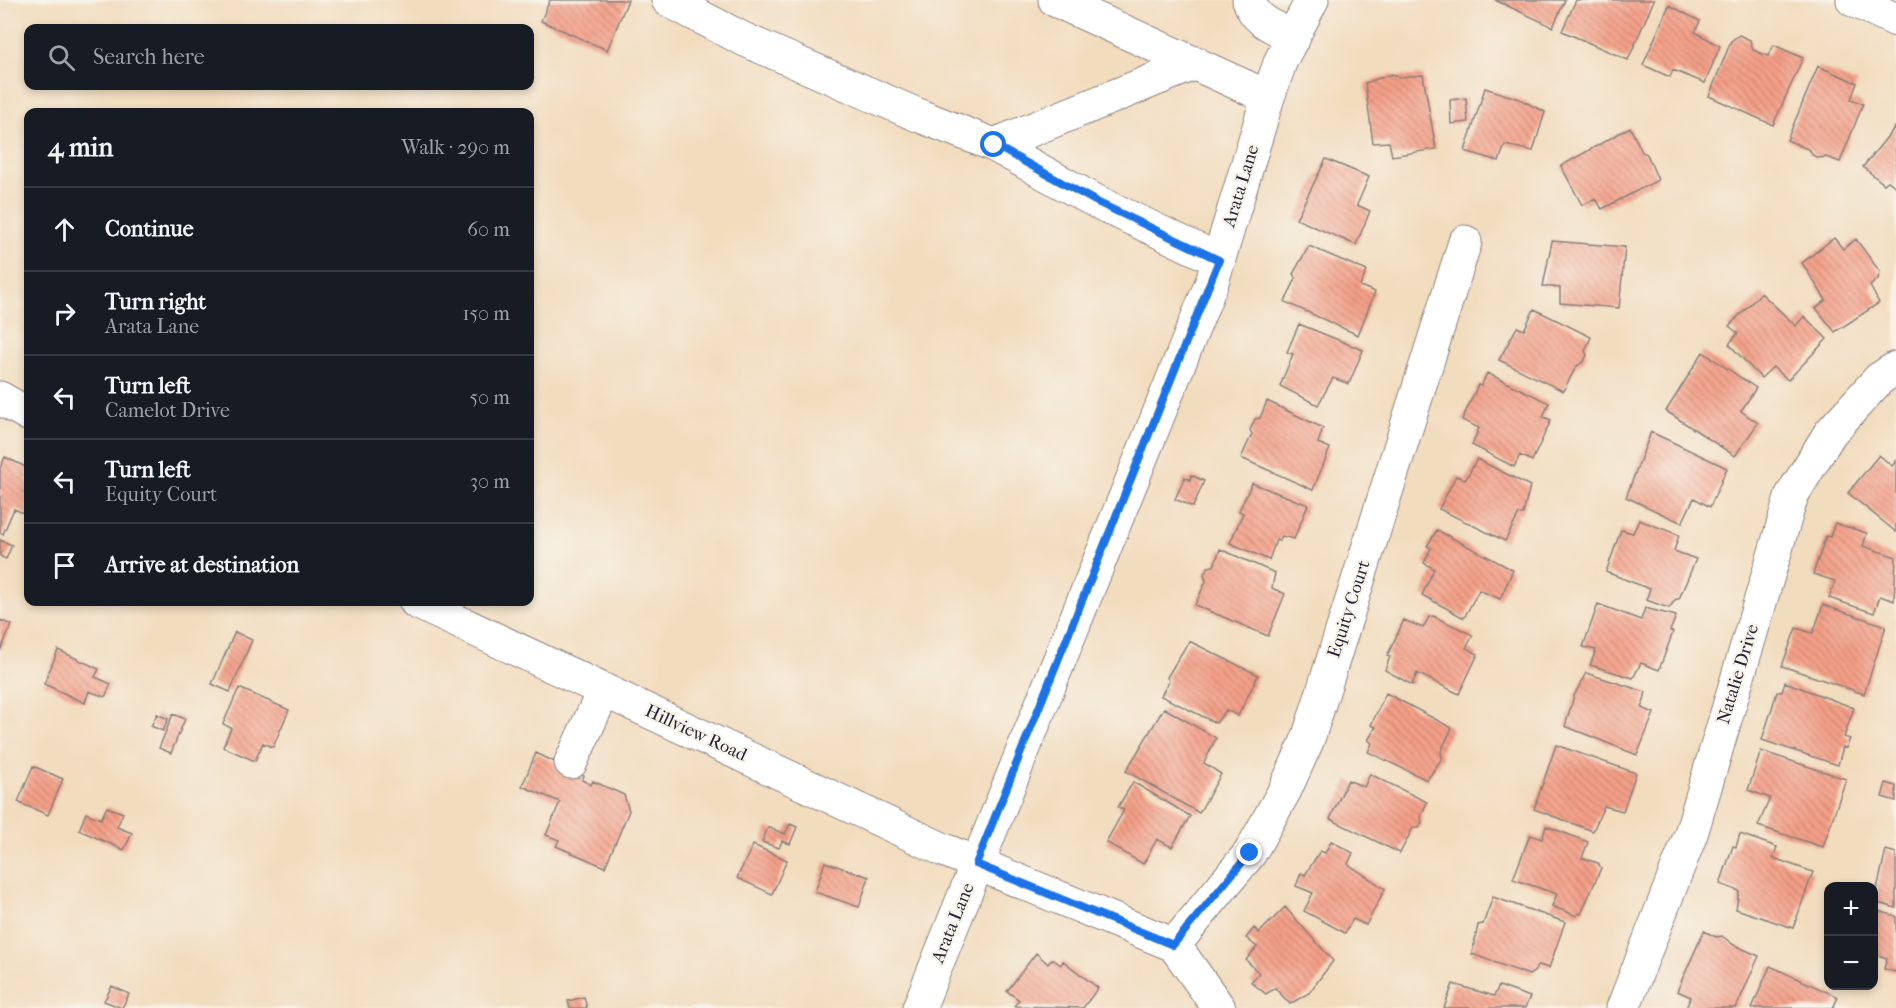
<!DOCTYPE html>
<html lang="en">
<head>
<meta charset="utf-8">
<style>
  :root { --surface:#171b24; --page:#242831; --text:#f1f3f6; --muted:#9ea1a6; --line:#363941 }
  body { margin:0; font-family:"IM FELL French Canon",serif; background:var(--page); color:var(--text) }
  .controls { position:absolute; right:18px; bottom:18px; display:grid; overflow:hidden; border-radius:12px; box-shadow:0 3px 9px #0003 }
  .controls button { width:54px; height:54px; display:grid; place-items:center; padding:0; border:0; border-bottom:2px solid var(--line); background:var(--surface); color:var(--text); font:30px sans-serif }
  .stop { position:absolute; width:18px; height:18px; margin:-14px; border:4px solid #1a73e8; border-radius:50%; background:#fff }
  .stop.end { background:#1a73e8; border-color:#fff; box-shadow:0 2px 6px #0008 }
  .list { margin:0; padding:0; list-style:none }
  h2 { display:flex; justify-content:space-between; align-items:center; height:78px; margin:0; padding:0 24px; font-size:26px }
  h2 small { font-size:20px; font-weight:400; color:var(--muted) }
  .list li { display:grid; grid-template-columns:39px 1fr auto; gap:18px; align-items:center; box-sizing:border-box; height:84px; padding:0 24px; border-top:2px solid var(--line) }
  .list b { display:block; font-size:22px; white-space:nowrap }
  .list p { margin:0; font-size:20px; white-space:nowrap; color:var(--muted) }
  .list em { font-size:20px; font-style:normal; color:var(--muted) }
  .icon { flex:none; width:33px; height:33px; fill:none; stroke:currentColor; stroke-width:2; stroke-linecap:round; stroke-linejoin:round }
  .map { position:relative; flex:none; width:1896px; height:1008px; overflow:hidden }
  .search { position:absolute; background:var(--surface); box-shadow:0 3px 9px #0003; left:24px; top:24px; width:510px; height:66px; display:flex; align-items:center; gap:15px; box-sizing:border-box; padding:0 21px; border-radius:12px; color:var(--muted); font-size:22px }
  .panel { position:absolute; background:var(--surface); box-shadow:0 3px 9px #0003; left:24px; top:108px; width:510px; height:498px; border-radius:12px }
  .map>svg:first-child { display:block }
  .building { fill:url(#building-back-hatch) }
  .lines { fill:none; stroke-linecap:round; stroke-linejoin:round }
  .minor-casing { stroke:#8a7f7c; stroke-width:35 }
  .minor { stroke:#fff; stroke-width:33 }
  .route { stroke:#1a73e8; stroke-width:8 }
  .labels { text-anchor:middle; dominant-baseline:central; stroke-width:4.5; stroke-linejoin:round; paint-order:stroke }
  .street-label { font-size:18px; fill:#22223b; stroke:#f7f3e8 }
</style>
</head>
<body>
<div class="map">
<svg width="1896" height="1008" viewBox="0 0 1896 1008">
  <defs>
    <pattern id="building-back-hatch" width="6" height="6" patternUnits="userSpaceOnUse" patternTransform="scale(1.5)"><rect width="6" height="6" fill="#f5a088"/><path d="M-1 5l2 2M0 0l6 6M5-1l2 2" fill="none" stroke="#c68270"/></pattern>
  </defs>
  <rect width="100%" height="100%" fill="#f7f3e8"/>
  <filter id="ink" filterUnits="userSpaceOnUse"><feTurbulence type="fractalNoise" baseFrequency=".0167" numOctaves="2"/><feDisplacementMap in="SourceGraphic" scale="12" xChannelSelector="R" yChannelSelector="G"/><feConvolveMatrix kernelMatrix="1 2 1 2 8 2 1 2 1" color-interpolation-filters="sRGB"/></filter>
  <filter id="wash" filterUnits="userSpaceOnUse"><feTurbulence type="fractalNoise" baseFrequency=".008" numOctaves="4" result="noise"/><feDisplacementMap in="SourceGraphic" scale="24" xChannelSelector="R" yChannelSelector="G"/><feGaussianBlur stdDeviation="1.35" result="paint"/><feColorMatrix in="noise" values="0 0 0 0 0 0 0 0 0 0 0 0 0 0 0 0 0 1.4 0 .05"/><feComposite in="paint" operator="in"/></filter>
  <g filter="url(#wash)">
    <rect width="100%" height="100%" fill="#f2dcbe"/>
    <g id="blocks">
      <path class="building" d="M550 0H628L607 50 541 21Z
        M1495 0H1565L1553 27Z
        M1576 0H1654L1628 60 1562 31Z
        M1669 5 1700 21 1695 32 1720 46 1705 83 1673 70 1670 77 1643 65Z
        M1739 35 1750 40 1753 50 1768 56 1774 45 1803 58 1773 125 1709 96 1731 41Z
        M1818 66 1857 83 1851 99 1863 104 1840 162 1826 157 1818 158 1812 155 1810 150 1787 140Z
        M1392 74 1398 77 1423 75 1436 149 1392 156 1389 142 1373 143 1365 83Z
        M1485 88 1519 99 1545 112 1533 151 1505 145 1499 161 1465 151Z
        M1466 98 1468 122 1451 124 1450 100Z
        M1896 126V187L1888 181 1884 184 1863 167Z
        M1630 127 1642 152 1647 154 1658 180 1602 209 1596 199 1582 205 1561 166Z
        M1326 159 1369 177 1357 205 1370 211 1356 245 1296 219Z
        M1834 238 1843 249 1856 239 1880 272 1878 279 1870 286 1879 303 1835 332 1816 308 1826 300 1802 263Z
        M1552 241 1625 247 1619 308 1560 303V288L1543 286Z
        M1309 246 1367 271 1360 286 1375 292 1358 335 1285 302 1296 278 1293 274Z
        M1761 293 1796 326 1804 316 1827 339 1788 380 1773 367 1761 378 1729 344 1738 333 1729 326Z
        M1534 309 1591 337 1585 351 1587 355 1584 361 1576 367 1563 391 1499 360 1517 327 1524 330Z
        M1299 324 1363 350 1349 384 1333 378 1318 405 1280 386 1293 354 1287 352Z
        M1703 352 1756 388 1741 411 1758 423 1735 456 1666 411Z
        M1487 373 1549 403 1543 417 1551 420 1532 461 1520 455 1514 467 1472 445 1479 428 1462 420 1478 385 1481 386Z
        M1267 401 1323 428 1318 443 1330 448 1313 490 1241 458 1252 434 1250 430 1255 419 1260 418Z
        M1651 432 1727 468 1710 507 1694 498 1682 523 1626 497Z
        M1879 455 1892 466 1896 461V532L1848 493Z
        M5 457 28 468V515L14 509 3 534 0 533V468Z
        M1477 459 1530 486 1523 514H1519L1505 541 1439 509 1456 476 1466 479Z
        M1191 475 1204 481 1193 507 1175 499 1185 477 1190 480Z
        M1252 483 1308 505 1294 539 1282 536 1279 541 1276 540 1269 560 1230 543 1243 513 1239 511Z
        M1639 520 1679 535 1674 551 1696 559 1679 599H1676L1669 608 1646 600 1650 589 1606 572 1621 530 1633 533Z
        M1835 523 1867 533 1863 546 1896 557 1894 601 1880 596 1874 613 1829 598 1835 581 1813 574 1826 536 1830 537Z
        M1437 530 1513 570 1500 599 1479 590 1464 618 1422 595 1434 569 1424 563 1431 548 1427 546Z
        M0 540 12 545 6 559 0 556Z
        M1220 549 1275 573 1272 588 1285 594 1268 636 1195 605 1206 581 1204 574 1208 567 1214 566Z
        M1598 604 1641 620 1645 608 1676 616 1670 631 1673 632 1659 670 1641 663 1633 678 1590 665 1596 650 1583 647Z
        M1823 605 1886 626 1864 694 1782 666 1796 628 1813 633Z
        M1433 616 1473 635 1466 648 1478 654 1459 694 1417 673 1412 685 1385 670 1390 657 1387 656 1404 620 1423 628 1429 617Z
        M0 620 12 625 0 651Z
        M235 632 252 640 230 692 212 684Z
        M1189 641 1258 675 1238 716 1226 710 1216 723 1161 696 1169 681 1167 677Z
        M58 650 99 669 95 677 111 684 105 697 89 691 85 703 44 684Z
        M1586 673 1646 692 1642 708 1654 713 1637 755 1565 726 1574 696Z
        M1785 682 1854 708 1844 737 1850 739 1846 748 1843 747 1838 765 1762 740 1777 692H1782Z
        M239 688 289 710 273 747 263 743 255 761 223 747 231 728 223 724Z
        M1386 693 1452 728 1441 751 1442 758 1427 780 1368 752 1372 743 1368 740 1376 727 1371 725Z
        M1164 708 1216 738 1204 763 1221 774 1199 813 1126 771Z
        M157 714 168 719 163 731 151 726Z
        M173 714 185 719 171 753 159 748Z
        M1556 745 1636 773 1623 811 1604 806 1593 831 1534 809Z
        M1761 751 1846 779 1823 847 1758 826 1770 798 1748 790Z
        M536 753 584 776 582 780 591 785 593 781 624 795 629 811 605 867 556 846 559 840 546 835 560 802 522 786Z
        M33 766 63 779 48 815 18 802Z
        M1370 774 1427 802 1421 816 1422 823 1419 828H1413L1400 853 1330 819 1348 780 1364 787Z
        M1133 782 1190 816 1172 847 1157 839 1143 864 1106 842 1124 810 1118 807Z
        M1886 783 1896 786V801L1882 797Z
        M107 807 123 813 117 827 132 833 124 850 79 830 86 813 101 819Z
        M790 824 797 827 790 844 782 841 779 848 762 842 768 827 785 834Z
        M1546 826 1588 842 1582 858 1598 863 1601 868 1581 914 1578 913 1577 916 1552 906 1557 894 1513 879 1530 835 1542 839Z
        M1740 834 1777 847 1773 858 1813 872 1793 928 1736 909 1739 891 1720 884 1733 846 1736 847Z
        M1331 841 1353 853 1348 864 1385 889 1366 925 1353 919 1345 933 1304 911 1313 893 1296 886 1301 873 1305 875 1320 851 1325 853Z
        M753 845 787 860 772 894 737 878Z
        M1886 850 1896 853V908L1874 902Z
        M825 862 869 877 859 907 815 892Z
        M1493 897 1565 922 1549 968 1538 965 1534 972 1529 975 1472 954 1478 925 1483 924Z
        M1285 907 1333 961 1309 993 1290 1004 1275 988 1266 994 1251 982 1259 973 1246 960 1257 947 1246 938 1254 928 1259 933Z
        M1875 910 1896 916V972L1884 969 1887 958 1874 954Z
        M1704 931 1716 937 1722 936 1734 945 1759 956 1736 1008H1686L1691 997 1677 991Z
        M1036 953 1048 964 1052 959 1061 965 1063 961 1098 988 1083 1008 1014 1006 1019 1000 1007 991Z
        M1770 966 1838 997 1833 1008H1752Z
        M1453 984 1494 996 1499 986 1530 997 1525 1008H1444Z
        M112 986 129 994 122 1008 104 1001Z
        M584 997 587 1008H570L568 1001Z"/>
    </g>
  </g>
  <g filter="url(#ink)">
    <use href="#blocks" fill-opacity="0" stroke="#8a7f7c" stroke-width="1.5"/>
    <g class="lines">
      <defs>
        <path id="minor" d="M668 0 743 39 920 116 994 145 1097 202 1219 260
          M1055 0 1268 97
          M1249 0C1255 22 1275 27 1294 37
          M1853 0 1896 20
          M994 145 1196 63
          M0 398 28 414
          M416 602 944 850 1174 945 1219 1008
          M571 762 604 690
          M1174 945 1250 853 1285 790 1308 739 1465 242
          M919 1008 1212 282 1268 97 1281 60 1312 0
          M1623 1008 1691 834 1792 495 1830 433 1879 379 1896 368"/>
      </defs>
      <use href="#minor" class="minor-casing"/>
      <use href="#minor" class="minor"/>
    </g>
  </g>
  <g class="lines" filter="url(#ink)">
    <path class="route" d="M994 145 1097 202 1219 260 976 864 1173 945 1250 853"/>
  </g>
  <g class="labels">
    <g class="street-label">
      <text transform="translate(1241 186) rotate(-73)">Arata Lane</text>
      <text transform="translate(1349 609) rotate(-72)">Equity Court</text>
      <text transform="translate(1738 674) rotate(-73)">Natalie Drive</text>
      <text transform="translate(696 733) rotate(25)">Hillview Road</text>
      <text transform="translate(953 923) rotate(-68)">Arata Lane</text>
    </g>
  </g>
</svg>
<div class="controls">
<button>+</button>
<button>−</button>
</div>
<div class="stop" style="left:994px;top:145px"></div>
<div class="stop end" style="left:1250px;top:853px"></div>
<div class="search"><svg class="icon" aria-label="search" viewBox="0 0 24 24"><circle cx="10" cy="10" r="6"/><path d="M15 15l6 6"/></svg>Search here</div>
<section class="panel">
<h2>4 min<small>Walk · 290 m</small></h2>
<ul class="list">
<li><svg class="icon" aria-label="ahead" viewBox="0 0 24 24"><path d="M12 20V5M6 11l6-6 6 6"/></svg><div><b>Continue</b></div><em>60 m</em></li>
<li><svg class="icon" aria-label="right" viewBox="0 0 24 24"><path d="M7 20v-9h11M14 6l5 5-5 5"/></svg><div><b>Turn right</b><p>Arata Lane</p></div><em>150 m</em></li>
<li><svg class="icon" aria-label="left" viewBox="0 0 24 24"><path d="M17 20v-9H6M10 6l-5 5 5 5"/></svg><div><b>Turn left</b><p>Camelot Drive</p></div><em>50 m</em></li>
<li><svg class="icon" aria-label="left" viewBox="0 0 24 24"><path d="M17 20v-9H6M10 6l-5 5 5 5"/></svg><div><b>Turn left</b><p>Equity Court</p></div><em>30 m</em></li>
<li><svg class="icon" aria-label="arrive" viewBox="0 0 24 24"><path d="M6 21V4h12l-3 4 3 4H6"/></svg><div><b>Arrive at destination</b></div></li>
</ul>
</section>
</div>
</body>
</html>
